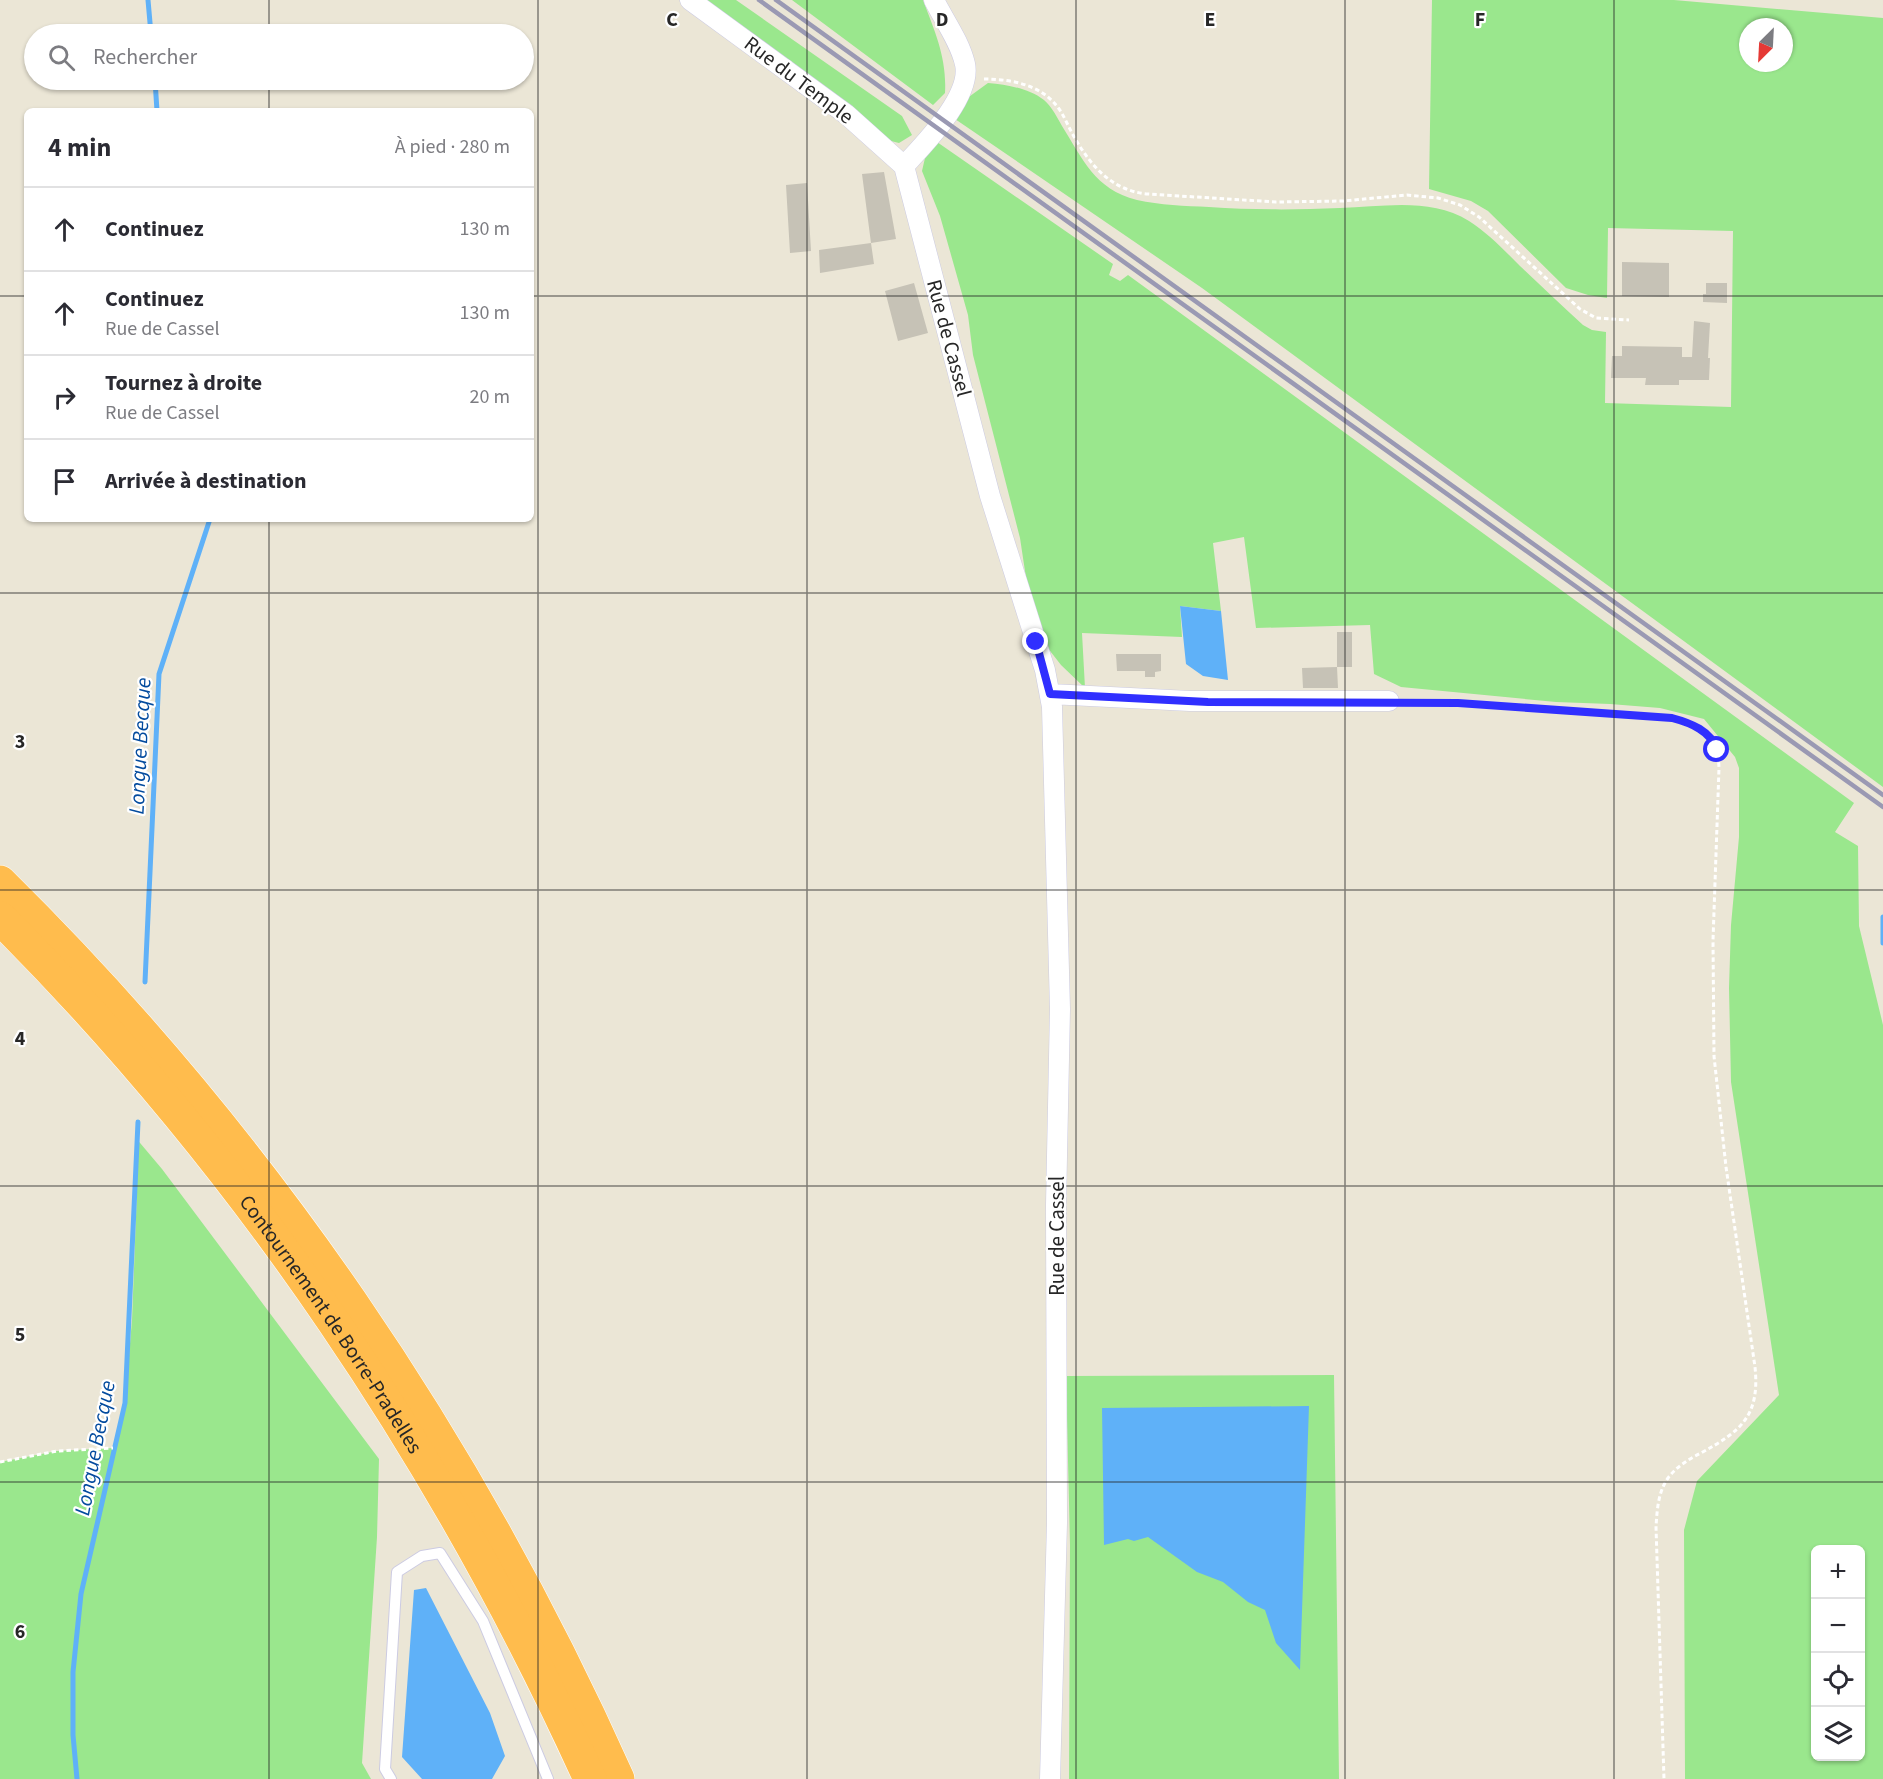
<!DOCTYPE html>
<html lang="fr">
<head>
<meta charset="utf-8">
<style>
  :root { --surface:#fff; --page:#f7f7f7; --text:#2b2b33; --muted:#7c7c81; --line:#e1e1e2 }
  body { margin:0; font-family:"Source Sans 3",sans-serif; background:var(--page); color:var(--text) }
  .controls { position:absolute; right:18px; bottom:18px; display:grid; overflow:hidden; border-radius:9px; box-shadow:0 2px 4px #0004 }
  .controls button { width:54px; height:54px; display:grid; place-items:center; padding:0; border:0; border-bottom:2px solid var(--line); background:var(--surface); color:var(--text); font:30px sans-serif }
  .compass { position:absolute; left:1739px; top:18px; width:54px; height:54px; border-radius:50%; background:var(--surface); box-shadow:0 2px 4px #0004; rotate:204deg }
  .stop { position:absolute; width:18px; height:18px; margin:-14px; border:4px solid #302fff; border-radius:50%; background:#fff }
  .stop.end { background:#302fff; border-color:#fff; box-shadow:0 2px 6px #0008 }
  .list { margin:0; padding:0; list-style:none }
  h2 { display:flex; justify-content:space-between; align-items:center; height:78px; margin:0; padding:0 24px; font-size:26px }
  h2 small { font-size:20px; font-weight:400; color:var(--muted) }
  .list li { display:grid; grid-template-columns:39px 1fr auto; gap:18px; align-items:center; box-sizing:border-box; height:84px; padding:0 24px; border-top:2px solid var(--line) }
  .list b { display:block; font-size:22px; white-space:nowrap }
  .list p { margin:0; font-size:20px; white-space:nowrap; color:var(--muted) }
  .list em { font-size:20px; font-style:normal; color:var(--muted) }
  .icon { flex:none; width:33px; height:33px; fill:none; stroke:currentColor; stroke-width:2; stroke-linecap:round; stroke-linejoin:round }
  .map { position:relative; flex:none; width:1883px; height:1779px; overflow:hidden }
  .search { position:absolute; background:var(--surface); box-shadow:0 2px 4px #0004; left:24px; top:24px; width:510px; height:66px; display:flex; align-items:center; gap:15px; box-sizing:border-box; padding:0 21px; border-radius:33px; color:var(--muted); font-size:22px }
  .panel { position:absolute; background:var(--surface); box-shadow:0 2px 4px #0004; left:24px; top:108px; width:510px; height:414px; border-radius:9px }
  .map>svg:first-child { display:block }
  .green { fill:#9ae78d; fill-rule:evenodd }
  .water { fill:#5fb1f8 }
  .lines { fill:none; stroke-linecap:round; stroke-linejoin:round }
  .stream { stroke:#5fb1f8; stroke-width:5 }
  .building { fill:#c6c2b6 }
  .lane-casing { stroke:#cccbe2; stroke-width:12 }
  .street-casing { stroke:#cccbe2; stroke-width:21 }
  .highway-casing { stroke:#fff; stroke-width:34 }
  .path { stroke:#fff; stroke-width:3; stroke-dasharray:4.5 3; stroke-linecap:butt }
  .lane { stroke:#fff; stroke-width:10 }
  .street { stroke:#fff; stroke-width:20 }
  .highway { stroke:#ffbc4d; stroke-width:33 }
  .rail { stroke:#9a99b3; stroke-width:4.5 }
  .route { stroke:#302fff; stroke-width:8 }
  .grid { fill:none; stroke:#272727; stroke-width:1.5; stroke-opacity:0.55 }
  .labels { text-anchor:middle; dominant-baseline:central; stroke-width:4.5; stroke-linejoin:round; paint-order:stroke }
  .street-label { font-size:21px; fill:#272727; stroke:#fff }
  .water-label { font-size:22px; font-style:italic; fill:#034b9e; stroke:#fff }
  .grid-label { font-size:20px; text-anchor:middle; font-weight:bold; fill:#272727; stroke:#fff; stroke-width:4.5; stroke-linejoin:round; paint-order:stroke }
</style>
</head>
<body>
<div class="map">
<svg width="1883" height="1779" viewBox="0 0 1883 1779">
  <rect width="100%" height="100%" fill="#ebe6d6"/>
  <path class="green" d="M701 0H736L902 116 912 135 899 143 887 140Z
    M792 0H923C935 32 947 58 945 93L933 105Z
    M1432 0H1674L1883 18V787L1202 288 955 119 966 99 988 83C1008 85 1028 88 1044 100 1052 107 1057 117 1062 126 1083 159 1094 189 1137 200 1160 205 1185 206 1209 207 1253 210 1296 210 1340 208 1383 207 1430 197 1469 221 1488 233 1504 250 1520 266 1541 286 1561 305 1583 325L1592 330 1606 332 1605 403 1731 407 1733 231 1608 228 1607 298 1588 295 1566 288 1488 211 1471 201 1429 189ZM1748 27H1784V63H1748Z
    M937 142 1113 264 1109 275 1120 281 1128 275 1854 803 1835 832 1858 846 1859 926 1883 1025V1779H1685L1684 1530 1697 1481 1779 1395 1731 1082 1729 988 1731 925 1739 837V768L1735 757 1704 719 1660 708 1610 704 1556 702 1401 687 1374 674 1370 625 1256 628 1244 537 1213 543 1221 611 1180 606 1182 637 1082 633 1085 688 1061 665 1047 647 1028 591 1020 538 973 355 968 315 940 216 922 171 925 158ZM1816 1550H1860V1756H1816Z
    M135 1137 162 1169 379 1459 377 1537 362 1763 371 1779H0V1462L57 1451 113 1448 125 1403 132 1320 137 1191Z
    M1334 1375 1339 1779H1069L1070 1545 1066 1376Z"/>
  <path class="water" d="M1180 606 1221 611 1228 680 1203 676 1186 664Z
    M1309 1406 1300 1670 1276 1643 1265 1610 1248 1602 1223 1582 1197 1572 1148 1537 1134 1541 1128 1539 1104 1545 1102 1408Z
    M426 1588 490 1713 505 1756 492 1779H422L402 1757 414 1590Z"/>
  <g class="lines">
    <path class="stream" d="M148 0 151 34
      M155 80 157 111
      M1883 917V943
      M145 982 159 674 210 519
      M77 1779 73 1735V1672L81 1594 125 1403 138 1122"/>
  </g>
  <path class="building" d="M884 172 896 239 871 243 874 264 820 273 819 250 871 243 862 174Z
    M807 183 811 251 790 253 786 185Z
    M1622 262 1669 263V297L1622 296Z
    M914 283 928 333 898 341 885 291Z
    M1706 283H1727V303L1703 302V294H1706Z
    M1694 321 1710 323 1708 358H1710L1709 380H1679V385H1645L1646 378H1611L1612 356H1622V346L1682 347V357H1692Z
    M1337 632H1352V667H1337Z
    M1116 654H1161V671L1155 672V677H1145V671H1117Z
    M1337 667 1338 688H1303L1302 668Z"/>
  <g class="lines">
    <defs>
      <path id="lane" d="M391 1779 385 1769 397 1572 422 1556 440 1553 483 1621 548 1779"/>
      <path id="street" d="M690 0 846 114 904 166
        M904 166 990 496 1045 670 1052 707 1060 1009 1056 1205 1057 1523 1050 1779
        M904 166C925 143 972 96 965 64 960 42 944 20 934 0
        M1050 694 1190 701H1389"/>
      <g id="highway">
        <path d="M0 882C261 1139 469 1445 618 1779"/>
        <path id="s1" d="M0 918C248 1166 445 1460 590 1779"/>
      </g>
    </defs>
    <use href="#lane" class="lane-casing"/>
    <use href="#street" class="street-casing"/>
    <use href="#highway" class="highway-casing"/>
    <path class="path" d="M984 79C1009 79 1039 84 1056 105 1063 113 1067 124 1072 133 1089 164 1111 191 1148 194L1276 202 1343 201 1407 195 1438 198 1460 205 1479 217 1580 309 1596 318 1629 320
      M1405 702 1506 706 1672 718C1701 725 1718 736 1719 768L1713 940 1714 1056 1726 1167 1755 1367C1760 1416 1741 1431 1701 1453 1689 1459 1676 1467 1668 1478 1658 1492 1657 1511 1656 1527L1664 1779
      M0 1462 57 1451 113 1448"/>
    <use href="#lane" class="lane"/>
    <use href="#street" class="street"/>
    <use href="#highway" class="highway"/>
    <path class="rail" d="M759 0 1883 807
      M776 0 1883 795"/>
  </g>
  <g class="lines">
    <path class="route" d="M1036 642 1050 694 1208 702 1458 703 1672 718C1691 723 1711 731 1717 750"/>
  </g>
  <path class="grid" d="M269 0V34M538 0V1779M807 0V1779M1076 0V1779M1345 0V1779M1614 0V1779M269 80V111M0 296H27M531 296H1883M269 519V1779M0 593H1883M0 890H1883M0 1186H1883M0 1482H1883"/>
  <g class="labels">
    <g class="street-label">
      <text transform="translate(799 80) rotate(37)">Rue du Temple</text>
      <text transform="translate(949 338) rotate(75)">Rue de Cassel</text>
      <text transform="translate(1057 1236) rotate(-90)">Rue de Cassel</text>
      <text stroke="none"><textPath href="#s1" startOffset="525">Contournement de Borre-Pradelles</textPath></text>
    </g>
    <g class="water-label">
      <text transform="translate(140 746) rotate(-87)">Longue Becque</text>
      <text transform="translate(95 1448) rotate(-79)">Longue Becque</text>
    </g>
  </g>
  <g class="grid-label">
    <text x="672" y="26">C</text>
    <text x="942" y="26">D</text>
    <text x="1210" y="26">E</text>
    <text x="1480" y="26">F</text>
    <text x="20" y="748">3</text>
    <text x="20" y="1045">4</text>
    <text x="20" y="1341">5</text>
    <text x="20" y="1638">6</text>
  </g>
</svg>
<div class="controls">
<button>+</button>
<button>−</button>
<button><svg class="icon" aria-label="locate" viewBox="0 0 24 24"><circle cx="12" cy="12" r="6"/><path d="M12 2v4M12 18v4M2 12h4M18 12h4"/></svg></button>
<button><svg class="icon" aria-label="layers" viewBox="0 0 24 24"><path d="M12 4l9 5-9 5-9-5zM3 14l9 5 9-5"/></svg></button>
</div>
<svg class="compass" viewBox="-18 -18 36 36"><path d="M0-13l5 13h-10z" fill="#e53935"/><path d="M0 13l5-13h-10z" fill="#7c7c81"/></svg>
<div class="stop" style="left:1717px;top:750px"></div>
<div class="stop end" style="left:1036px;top:642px"></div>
<div class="search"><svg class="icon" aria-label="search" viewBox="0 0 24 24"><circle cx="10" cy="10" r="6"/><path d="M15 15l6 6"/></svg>Rechercher</div>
<section class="panel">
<h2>4 min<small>À pied · 280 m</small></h2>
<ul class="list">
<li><svg class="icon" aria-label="ahead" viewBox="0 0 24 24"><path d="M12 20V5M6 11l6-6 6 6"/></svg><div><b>Continuez</b></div><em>130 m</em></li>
<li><svg class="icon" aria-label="ahead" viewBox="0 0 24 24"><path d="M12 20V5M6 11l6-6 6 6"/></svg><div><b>Continuez</b><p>Rue de Cassel</p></div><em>130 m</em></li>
<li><svg class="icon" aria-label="right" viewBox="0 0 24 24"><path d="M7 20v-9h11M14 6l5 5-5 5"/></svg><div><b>Tournez à droite</b><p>Rue de Cassel</p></div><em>20 m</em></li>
<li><svg class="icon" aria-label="arrive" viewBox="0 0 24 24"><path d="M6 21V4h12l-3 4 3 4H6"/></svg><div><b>Arrivée à destination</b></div></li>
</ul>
</section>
</div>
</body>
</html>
